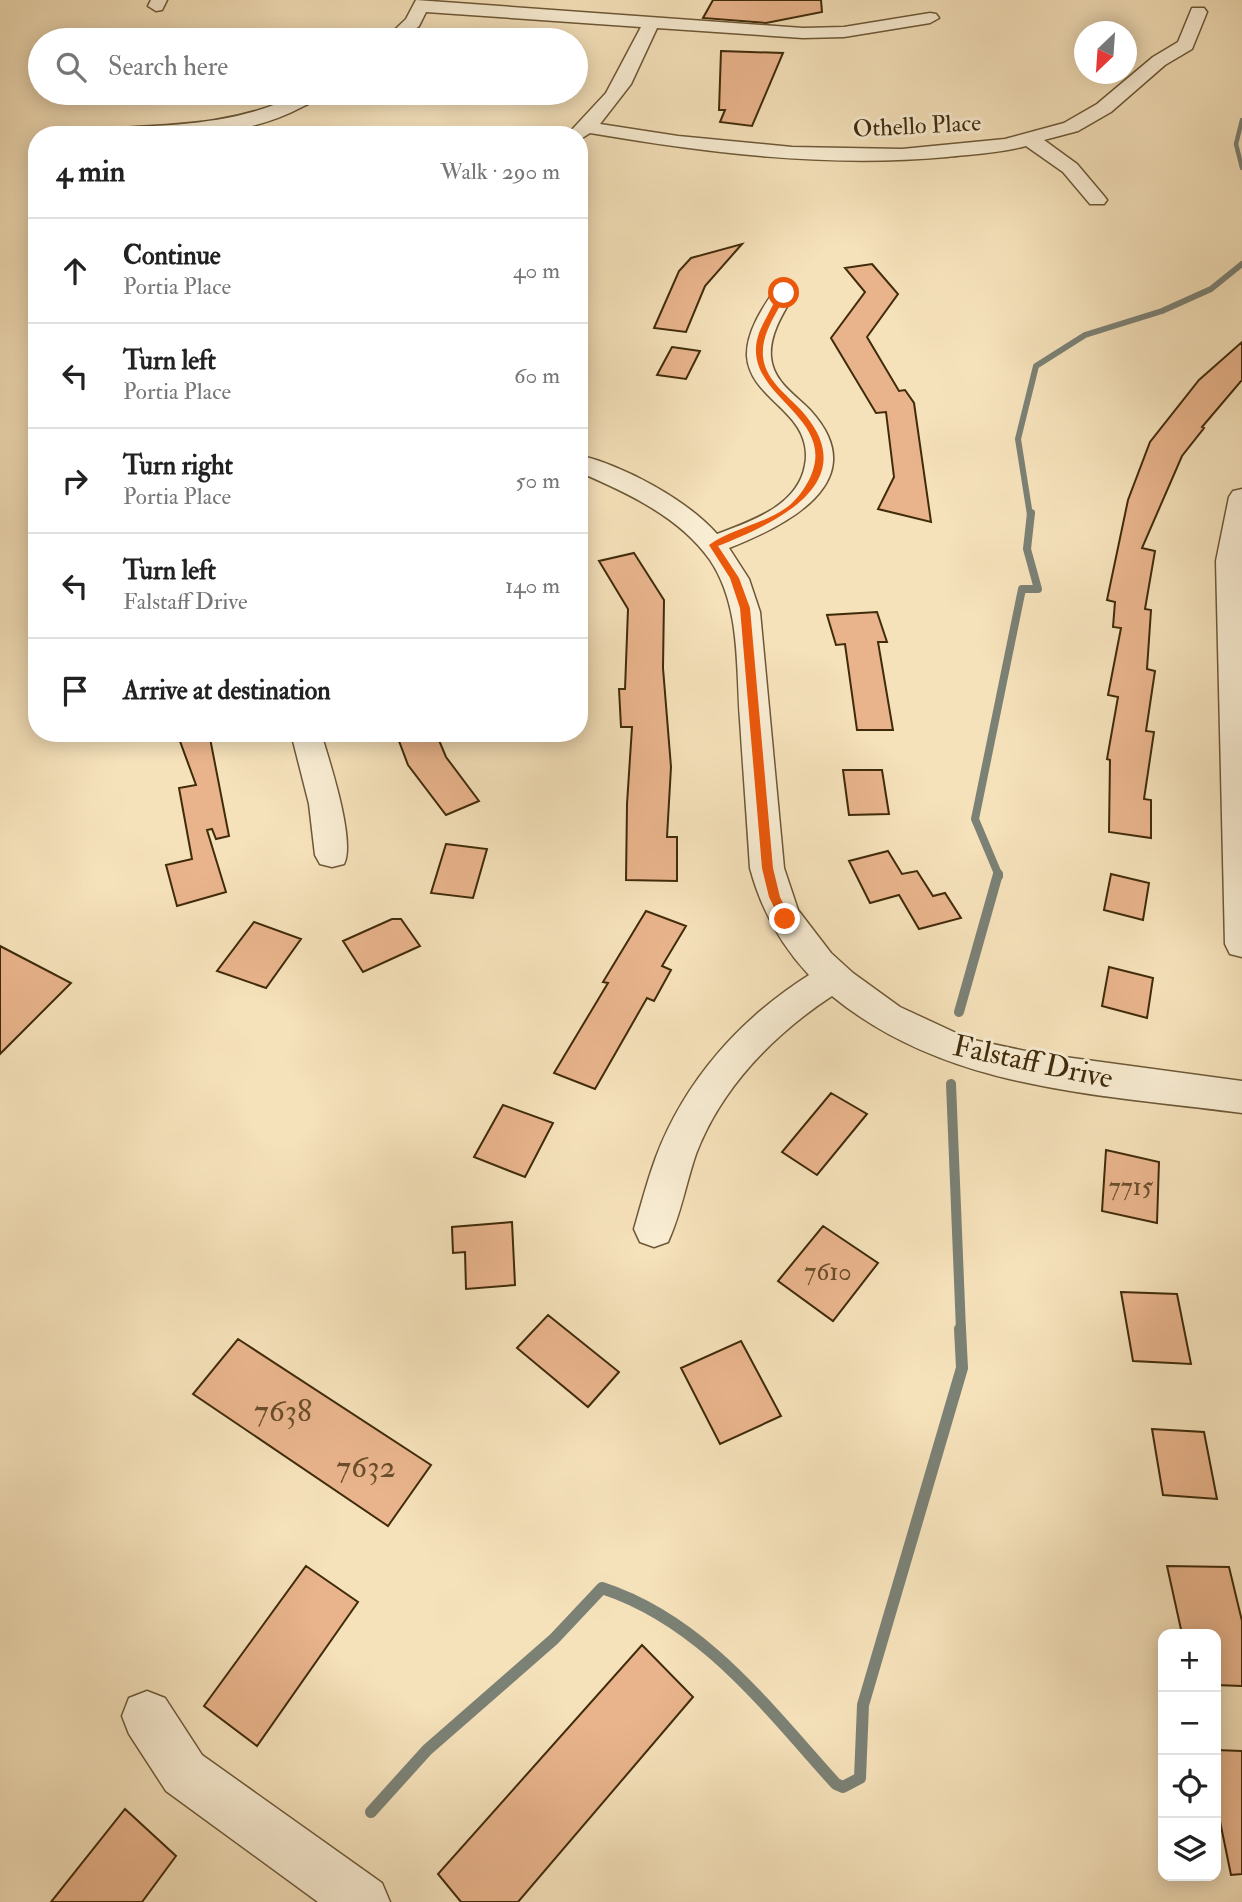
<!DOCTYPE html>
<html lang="en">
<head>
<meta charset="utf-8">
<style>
  :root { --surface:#fff; --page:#f6f6f6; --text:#222; --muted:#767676; --line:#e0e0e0 }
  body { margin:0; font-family:"IM FELL Double Pica",serif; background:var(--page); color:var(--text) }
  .controls { position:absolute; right:21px; bottom:21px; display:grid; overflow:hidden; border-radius:14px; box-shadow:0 4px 18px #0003 }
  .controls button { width:63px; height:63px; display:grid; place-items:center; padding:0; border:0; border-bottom:2px solid var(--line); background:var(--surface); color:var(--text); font:35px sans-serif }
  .compass { position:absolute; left:1074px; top:21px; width:63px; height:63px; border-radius:50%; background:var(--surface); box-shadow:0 4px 18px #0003; rotate:205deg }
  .stop { position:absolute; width:21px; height:21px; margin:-16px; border:5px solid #ea580c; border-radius:50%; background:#fff }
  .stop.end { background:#ea580c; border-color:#fff; box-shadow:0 2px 7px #0008 }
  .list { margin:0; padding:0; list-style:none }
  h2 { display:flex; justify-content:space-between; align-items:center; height:91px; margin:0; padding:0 28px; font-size:30px }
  h2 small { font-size:23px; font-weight:400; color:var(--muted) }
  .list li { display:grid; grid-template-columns:46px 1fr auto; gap:21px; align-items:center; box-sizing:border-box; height:105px; padding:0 28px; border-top:2px solid var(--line) }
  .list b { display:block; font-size:26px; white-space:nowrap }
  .list p { margin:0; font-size:23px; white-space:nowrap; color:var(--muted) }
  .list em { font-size:23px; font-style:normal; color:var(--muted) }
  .icon { flex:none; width:38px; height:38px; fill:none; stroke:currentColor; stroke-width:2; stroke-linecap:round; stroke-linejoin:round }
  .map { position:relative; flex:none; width:1242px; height:1902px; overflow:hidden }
  .search { position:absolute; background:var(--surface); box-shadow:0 4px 18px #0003; left:28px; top:28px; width:560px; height:77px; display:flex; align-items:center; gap:18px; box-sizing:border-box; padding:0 24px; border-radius:38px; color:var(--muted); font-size:26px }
  .panel { position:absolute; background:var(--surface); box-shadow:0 4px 18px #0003; left:28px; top:126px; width:560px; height:616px; border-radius:28px }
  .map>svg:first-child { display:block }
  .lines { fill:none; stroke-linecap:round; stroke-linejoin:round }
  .stream-far4 { stroke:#7b8175; stroke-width:4.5 }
  .stream-far3 { stroke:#7b8175; stroke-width:6 }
  .stream-far2 { stroke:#7b8175; stroke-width:8 }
  .stream-far1 { stroke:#7b8175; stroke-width:10 }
  .stream { stroke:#7b8175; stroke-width:12 }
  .building { fill:#e9b48c; stroke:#402b0a; stroke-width:2 }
  .minor-casing { stroke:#6d5836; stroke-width:3 }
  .minor { fill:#f8ecd2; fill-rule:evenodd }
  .route { fill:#ea580c }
  .labels { text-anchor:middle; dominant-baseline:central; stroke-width:6; stroke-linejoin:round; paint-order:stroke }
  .far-street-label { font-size:24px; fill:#402b0a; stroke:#f8ecd2 }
  .number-label { font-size:26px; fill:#6a4d2a }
  .street-label { font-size:30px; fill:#402b0a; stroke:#f8ecd2 }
  .near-number-label { font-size:32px; fill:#6a4d2a }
</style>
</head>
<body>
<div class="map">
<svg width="1242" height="1902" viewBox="0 0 1242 1902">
  <rect width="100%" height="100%" fill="#f5e1ba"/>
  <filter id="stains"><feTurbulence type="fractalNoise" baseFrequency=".00286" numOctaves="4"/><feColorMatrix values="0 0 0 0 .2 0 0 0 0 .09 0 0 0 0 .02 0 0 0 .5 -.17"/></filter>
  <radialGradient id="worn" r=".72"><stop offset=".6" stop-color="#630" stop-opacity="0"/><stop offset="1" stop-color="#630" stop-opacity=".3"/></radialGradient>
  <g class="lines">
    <path class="stream-far4" d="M1242 120 1236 144 1242 168"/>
    <path class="stream-far3" d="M1030 515 1018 439 1036 366 1085 335 1162 311 1211 289 1242 264"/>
    <path class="stream-far2" d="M999 876 975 819 1022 589H1038L1027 549 1031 513"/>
    <path class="stream-far1" d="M959 1012 998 874
      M951 1084 961 1330"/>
    <path class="stream" d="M371 1812 427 1750 554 1639 602 1588C703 1621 767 1708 836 1784L843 1787 860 1778 863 1705 962 1368 960 1329"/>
  </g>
  <path class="building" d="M713 0H821L822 12 766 23 703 18Z
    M721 51 783 53 752 126 720 122 725 110H719Z
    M742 244 705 286 686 332 654 328 679 271 691 258Z
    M872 264 898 294 867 337 899 391 905 390 914 403 931 522 878 509 894 477 886 412 876 413 831 338 865 292 845 268Z
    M1242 342V380L1202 427 1204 428 1182 456 1142 548 1155 551 1145 609 1151 610 1147 669 1155 671 1146 731 1154 732 1144 799 1151 800V838L1109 832 1110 760 1107 759 1118 697 1108 695 1121 628 1113 627 1115 602 1107 600 1128 500 1150 442 1199 380Z
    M672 347 700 351 686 379 657 375Z
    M634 553 664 600 663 668 671 767 667 837H677V881L626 880 627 804 632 727H621L619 689H625L628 609 599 561Z
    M877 612 887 642H878L893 730H857L845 644 836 645 827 615Z
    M177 733H209L229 836 216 839 212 829 207 830 226 892 177 906 166 865 192 859 179 788 196 785Z
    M396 733H436L446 757 479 801 446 815 408 765Z
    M843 770H882L889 814 849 815Z
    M446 844 487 849 473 898 431 893Z
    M888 851 902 874 917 871 933 896 945 893 961 918 919 929 899 895 870 903 849 861Z
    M1111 874 1149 883 1143 920 1104 910Z
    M646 911 686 926 662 966 671 970 654 1001 647 998 595 1089 554 1073 608 983 603 982Z
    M392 919H401L420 946 363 972 343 941Z
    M254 922 301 939 266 988 217 971Z
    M0 946 71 983 0 1054Z
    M1109 967 1153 978 1147 1018 1102 1006Z
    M831 1093 867 1114 817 1175 782 1152Z
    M503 1105 553 1123 525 1177 474 1157Z
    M1106 1150 1159 1162 1157 1223 1102 1211Z
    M512 1222 515 1285 466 1289 465 1252 453 1253 452 1227Z
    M823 1226 878 1263 833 1321 778 1281Z
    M1121 1292 1177 1294 1191 1364 1133 1361Z
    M548 1315 619 1372 588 1407 517 1348Z
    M238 1339 431 1465 388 1526 193 1394Z
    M741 1341 781 1416 720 1444 681 1368Z
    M1152 1429 1204 1432 1217 1499 1163 1495Z
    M306 1566 358 1602 257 1746 204 1706Z
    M1167 1566 1229 1567 1242 1621V1686L1216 1685V1634H1182Z
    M642 1645 693 1697 518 1902H461L438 1874Z
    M1216 1750 1242 1751V1874L1231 1875 1216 1802Z
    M125 1809 176 1856 142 1902H51Z"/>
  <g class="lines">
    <defs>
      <path id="minor" d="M151 0H167L162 10 156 11 148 6Z
        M416 0 803 28 844 27 930 13 936 14 939 18 930 23 844 37 803 38 657 28 631 84 600 124 678 136 792 147 902 149 1005 139 1064 123 1097 104 1153 57 1178 42 1192 8H1204L1207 12 1192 49 1165 65 1111 112 1078 131 1044 140 1077 164 1104 196 1107 200 1104 204H1090L1063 172 1026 146C1000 153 973 154 947 157 827 168 708 153 590 133L579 140V135H567L606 93 641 27 426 12 419 26 403 40H384L406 19Z
        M301 93H324C319 100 310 103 302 107 237 142 159 135 88 135L98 129C168 125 238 126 301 93Z
        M784 286 792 288 795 293C784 312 769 334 771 357 773 382 796 395 811 411 875 482 785 526 729 548L749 579 760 612 784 868 798 910 831 953 853 973 900 1007 969 1039 1035 1053 1242 1081V1113C1099 1094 948 1091 832 996 774 1034 721 1088 696 1154 686 1183 681 1214 668 1242L654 1247 640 1242 634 1229C641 1205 647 1181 656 1157 685 1080 740 1019 809 975 780 944 761 909 750 868 747 819 743 769 740 720 736 667 741 606 710 560 680 517 626 492 579 472V455C624 466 686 499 717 534 751 521 798 506 805 465 808 451 804 436 796 425 780 402 749 387 747 356 746 332 763 307 776 288Z
        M1242 489V957L1230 954 1225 944 1216 561 1229 497 1233 491Z
        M291 733H321C329 760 356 841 344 864L332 867 320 864 315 855 309 804Z
        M147 1691 165 1698 202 1755 382 1883 390 1902H318L166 1791 129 1734 122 1716 129 1698Z"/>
    </defs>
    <use href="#minor" class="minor-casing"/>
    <use href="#minor" class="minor"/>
  </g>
  <path class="route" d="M784 291 787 293C777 313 761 333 763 357 766 383 791 397 806 416 862 485 771 525 718 546L739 578 750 608 773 868 780 897 791 919 785 923 781 922 769 897 762 868 740 608 730 578 709 545C732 528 767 524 791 504 799 497 808 484 812 473 836 410 726 392 764 322 770 312 775 297 784 291Z"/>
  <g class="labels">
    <g class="far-street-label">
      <text transform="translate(917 126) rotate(-3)">Othello Place</text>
    </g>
    <g class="number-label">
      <text x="1131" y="1187">7715</text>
      <text x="828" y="1272">7610</text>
    </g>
    <g class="street-label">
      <text transform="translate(1033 1062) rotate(12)">Falstaff Drive</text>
    </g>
    <g class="near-number-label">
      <text x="283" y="1411">7638</text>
      <text x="366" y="1467">7632</text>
    </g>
  </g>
  <rect width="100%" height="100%" filter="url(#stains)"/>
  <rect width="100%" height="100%" fill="url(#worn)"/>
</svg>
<div class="controls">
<button>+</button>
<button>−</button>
<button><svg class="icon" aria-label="locate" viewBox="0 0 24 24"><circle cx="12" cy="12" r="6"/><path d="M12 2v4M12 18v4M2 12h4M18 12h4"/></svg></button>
<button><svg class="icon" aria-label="layers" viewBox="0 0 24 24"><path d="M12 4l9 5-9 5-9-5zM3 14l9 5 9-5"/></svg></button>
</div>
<svg class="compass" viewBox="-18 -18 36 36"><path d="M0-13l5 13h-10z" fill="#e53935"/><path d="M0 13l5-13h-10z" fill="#767676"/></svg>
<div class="stop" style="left:784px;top:293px"></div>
<div class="stop end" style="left:785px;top:919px"></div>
<div class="search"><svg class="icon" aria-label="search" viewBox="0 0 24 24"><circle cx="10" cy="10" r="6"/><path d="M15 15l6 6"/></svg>Search here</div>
<section class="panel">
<h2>4 min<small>Walk · 290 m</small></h2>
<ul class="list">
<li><svg class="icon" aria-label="ahead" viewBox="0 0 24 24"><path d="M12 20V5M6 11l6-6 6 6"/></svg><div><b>Continue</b><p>Portia Place</p></div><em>40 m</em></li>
<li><svg class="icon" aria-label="left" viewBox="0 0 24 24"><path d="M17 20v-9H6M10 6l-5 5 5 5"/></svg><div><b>Turn left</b><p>Portia Place</p></div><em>60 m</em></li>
<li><svg class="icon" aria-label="right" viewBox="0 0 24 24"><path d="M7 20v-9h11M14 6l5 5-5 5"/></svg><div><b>Turn right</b><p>Portia Place</p></div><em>50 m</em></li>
<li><svg class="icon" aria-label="left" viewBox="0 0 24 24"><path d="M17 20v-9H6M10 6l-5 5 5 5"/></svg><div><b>Turn left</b><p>Falstaff Drive</p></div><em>140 m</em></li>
<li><svg class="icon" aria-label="arrive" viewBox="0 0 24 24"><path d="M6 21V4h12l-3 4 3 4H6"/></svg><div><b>Arrive at destination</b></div></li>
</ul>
</section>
</div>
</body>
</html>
